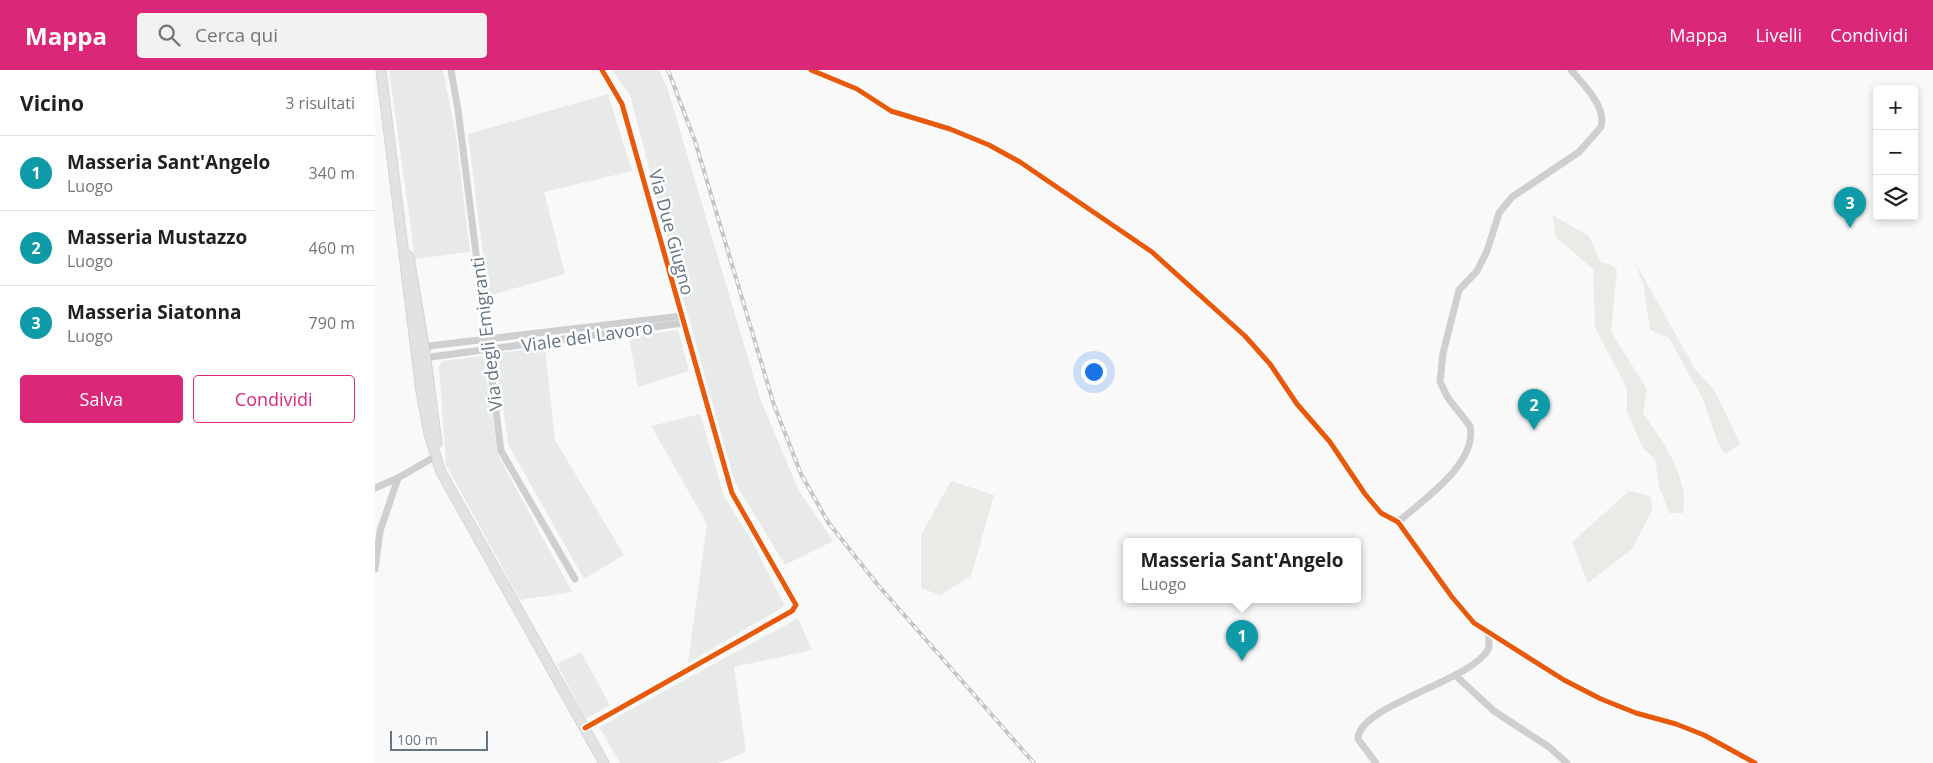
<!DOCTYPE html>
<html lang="it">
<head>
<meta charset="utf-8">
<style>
  :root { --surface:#fff; --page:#f2f2f2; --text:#202124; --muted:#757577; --line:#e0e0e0; --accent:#db2777 }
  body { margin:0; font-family:"Open Sans",sans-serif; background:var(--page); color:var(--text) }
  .controls { position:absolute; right:15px; top:15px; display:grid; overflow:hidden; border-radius:5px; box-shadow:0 2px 8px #0003 }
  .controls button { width:45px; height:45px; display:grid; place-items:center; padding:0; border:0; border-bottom:1px solid var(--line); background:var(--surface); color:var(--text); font:25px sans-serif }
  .scale { position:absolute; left:15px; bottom:12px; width:98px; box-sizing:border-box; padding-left:5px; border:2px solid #657683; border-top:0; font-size:14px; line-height:18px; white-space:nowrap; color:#657683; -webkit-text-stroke:4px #fff; paint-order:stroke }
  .you { position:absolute; left:718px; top:301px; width:18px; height:18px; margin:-12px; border:4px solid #fff; border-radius:50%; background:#1a73e8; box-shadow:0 0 0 8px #1a73e833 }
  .badge { display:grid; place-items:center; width:32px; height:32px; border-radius:50%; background:var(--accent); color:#fff; font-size:16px; font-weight:700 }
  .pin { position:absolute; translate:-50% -41px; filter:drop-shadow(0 1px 2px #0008) }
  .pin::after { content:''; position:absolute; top:26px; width:18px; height:15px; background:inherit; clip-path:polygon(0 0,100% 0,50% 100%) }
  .popup { position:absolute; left:748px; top:468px; width:238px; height:65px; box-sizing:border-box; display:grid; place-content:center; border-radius:5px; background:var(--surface); filter:drop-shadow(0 1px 4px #0005); font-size:16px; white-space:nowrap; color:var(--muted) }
  .popup b { font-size:19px; color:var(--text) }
  .popup::after { content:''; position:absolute; left:50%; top:100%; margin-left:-10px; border:10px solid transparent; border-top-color:var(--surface) }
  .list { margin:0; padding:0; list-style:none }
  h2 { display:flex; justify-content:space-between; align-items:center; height:65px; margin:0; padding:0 20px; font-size:21px }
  h2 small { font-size:16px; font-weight:400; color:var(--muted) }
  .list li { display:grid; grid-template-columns:32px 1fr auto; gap:15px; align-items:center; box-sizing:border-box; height:75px; padding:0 20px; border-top:1px solid var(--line) }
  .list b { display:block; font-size:19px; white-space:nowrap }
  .list p { margin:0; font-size:16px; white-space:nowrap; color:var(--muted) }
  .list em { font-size:16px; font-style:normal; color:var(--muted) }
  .actions { display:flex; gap:10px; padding:15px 20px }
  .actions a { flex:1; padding:11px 0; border:1px solid var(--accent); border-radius:5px; text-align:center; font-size:18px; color:var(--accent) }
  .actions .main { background:var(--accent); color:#fff }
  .icon { flex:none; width:28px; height:28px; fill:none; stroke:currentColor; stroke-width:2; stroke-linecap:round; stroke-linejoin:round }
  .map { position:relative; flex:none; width:1558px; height:693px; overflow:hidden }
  header { display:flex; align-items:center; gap:30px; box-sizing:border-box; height:70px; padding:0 25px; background:var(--accent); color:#fff }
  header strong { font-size:24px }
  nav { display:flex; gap:28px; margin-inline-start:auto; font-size:18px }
  .search { width:350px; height:45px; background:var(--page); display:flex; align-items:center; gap:12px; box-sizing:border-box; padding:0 18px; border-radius:5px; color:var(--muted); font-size:19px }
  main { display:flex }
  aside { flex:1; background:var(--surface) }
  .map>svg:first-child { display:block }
  .built { fill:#e8e9e9 }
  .green { fill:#e8ebe6 }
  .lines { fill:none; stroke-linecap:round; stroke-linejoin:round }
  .major-casing { stroke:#d5d6d7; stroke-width:11 }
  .minor { stroke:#cecfd0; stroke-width:7 }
  .major { stroke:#e1e2e2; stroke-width:9 }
  .rail-casing { stroke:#c3c5c6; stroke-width:4 }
  .rail { stroke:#fff; stroke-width:2; stroke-dasharray:5.5; stroke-linecap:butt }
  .cycleway-casing { stroke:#fff; stroke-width:8 }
  .cycleway { stroke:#e8590c; stroke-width:5 }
  .labels { text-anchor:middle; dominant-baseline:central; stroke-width:5; stroke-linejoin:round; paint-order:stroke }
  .street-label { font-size:18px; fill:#657683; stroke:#fff }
</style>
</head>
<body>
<header>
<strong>Mappa</strong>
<div class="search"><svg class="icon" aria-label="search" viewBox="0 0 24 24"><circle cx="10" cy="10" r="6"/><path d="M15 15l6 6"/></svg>Cerca qui</div>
<nav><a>Mappa</a><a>Livelli</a><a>Condividi</a></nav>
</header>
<main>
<aside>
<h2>Vicino<small>3 risultati</small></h2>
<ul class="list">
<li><span class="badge" style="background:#0f9aa8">1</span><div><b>Masseria Sant'Angelo</b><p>Luogo</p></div><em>340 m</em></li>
<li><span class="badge" style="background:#0f9aa8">2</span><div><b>Masseria Mustazzo</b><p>Luogo</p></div><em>460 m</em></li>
<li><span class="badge" style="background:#0f9aa8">3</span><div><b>Masseria Siatonna</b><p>Luogo</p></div><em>790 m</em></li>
</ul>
<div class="actions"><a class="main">Salva</a><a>Condividi</a></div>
</aside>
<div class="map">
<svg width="1558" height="693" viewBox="0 0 1558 693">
  <rect width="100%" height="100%" fill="#f9f9f9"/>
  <path class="built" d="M14 0H68L81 66 95 182 40 189Z
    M237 0H284L292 17 385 328 423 419 458 471 410 495 360 413 307 224 255 25Z
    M233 24 257 101 169 122 190 204 113 226 93 64Z
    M303 260 314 301 263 317 254 267Z
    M170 278 180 370 249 485 209 509 134 376 119 283Z
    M108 286 123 385 197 522 145 530 71 395 64 297 67 291Z
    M325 344 349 426 377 471 410 536 313 593 332 454 276 356Z
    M423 548 437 580 359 597 371 682 343 693H245L224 657Z
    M206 582 235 635 211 649 182 594Z"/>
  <path class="green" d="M1177 145 1214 166 1226 193 1234 194 1242 200 1236 262 1272 319 1268 343C1287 371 1315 408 1308 443H1294L1284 416 1280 389 1268 378 1252 342V319L1220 257 1218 199 1181 167Z
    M1260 192 1320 299 1340 321 1365 374 1350 384 1343 373 1328 329 1294 268 1275 260 1269 217Z
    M576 411 619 425 596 506 565 525 546 518V465Z
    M1254 421 1275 426 1278 438 1257 479 1213 513 1197 472Z"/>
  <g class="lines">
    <defs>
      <path id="major" d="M6 0 46 322 54 364 66 402 229 693
        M34 186 50 281 62 373"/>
    </defs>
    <use href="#major" class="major-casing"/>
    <path class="minor" d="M76 0 83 40 126 381 200 509
      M436 0 482 19 516 41 575 59 614 75 645 92 777 182 870 266 895 294 922 334 955 372 990 424 1006 443 1023 452 1077 527 1099 553 1189 610 1226 629 1261 643 1301 654 1329 665 1380 693
      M49 283 54 276 306 246
      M56 287 308 253
      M0 418 23 408
      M1023 452C1048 430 1103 393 1095 356L1073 328 1065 312 1068 283 1084 220 1102 201 1112 181 1124 143 1137 127 1204 82 1226 57C1232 37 1208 14 1196 0
      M0 499 5 461 23 408 61 386
      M1080 605 1119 641 1174 677 1192 693
      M210 658 417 541 421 535 357 423 247 34 227 0
      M1001 693 983 669C983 635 1097 612 1114 578V565"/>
    <use href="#major" class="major"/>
    <defs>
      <path id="rail" d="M293 0 320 71 399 335 426 404 453 452 502 514 659 693"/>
    </defs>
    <use href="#rail" class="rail-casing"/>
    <use href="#rail" class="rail"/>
    <defs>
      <path id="cycleway" d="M436 0 482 19 516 41 575 59 614 75 645 92 777 182 870 266 895 294 922 334 955 372 990 424 1006 443 1023 452 1077 527 1099 553 1189 610 1226 629 1261 643 1301 654 1329 665 1380 693
        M210 658 417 541 421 535 357 423 247 34 227 0"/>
    </defs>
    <use href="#cycleway" class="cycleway-casing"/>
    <use href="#cycleway" class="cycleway"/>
  </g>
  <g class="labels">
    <g class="street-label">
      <text transform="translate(297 162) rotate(75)">Via Due Giugno</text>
      <text transform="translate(111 264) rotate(-97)">Via degli Emigranti</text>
      <text transform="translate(212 266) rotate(-8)">Viale del Lavoro</text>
    </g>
  </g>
</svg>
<div class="controls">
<button>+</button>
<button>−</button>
<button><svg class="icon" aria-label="layers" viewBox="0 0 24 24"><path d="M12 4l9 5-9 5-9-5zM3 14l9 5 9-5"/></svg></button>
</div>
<div class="scale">100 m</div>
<div class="you"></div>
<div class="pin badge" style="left:867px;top:591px;background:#0f9aa8">1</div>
<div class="popup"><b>Masseria Sant'Angelo</b>Luogo</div>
<div class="pin badge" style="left:1159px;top:360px;background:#0f9aa8">2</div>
<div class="pin badge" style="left:1475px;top:158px;background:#0f9aa8">3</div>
</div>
</main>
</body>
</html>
